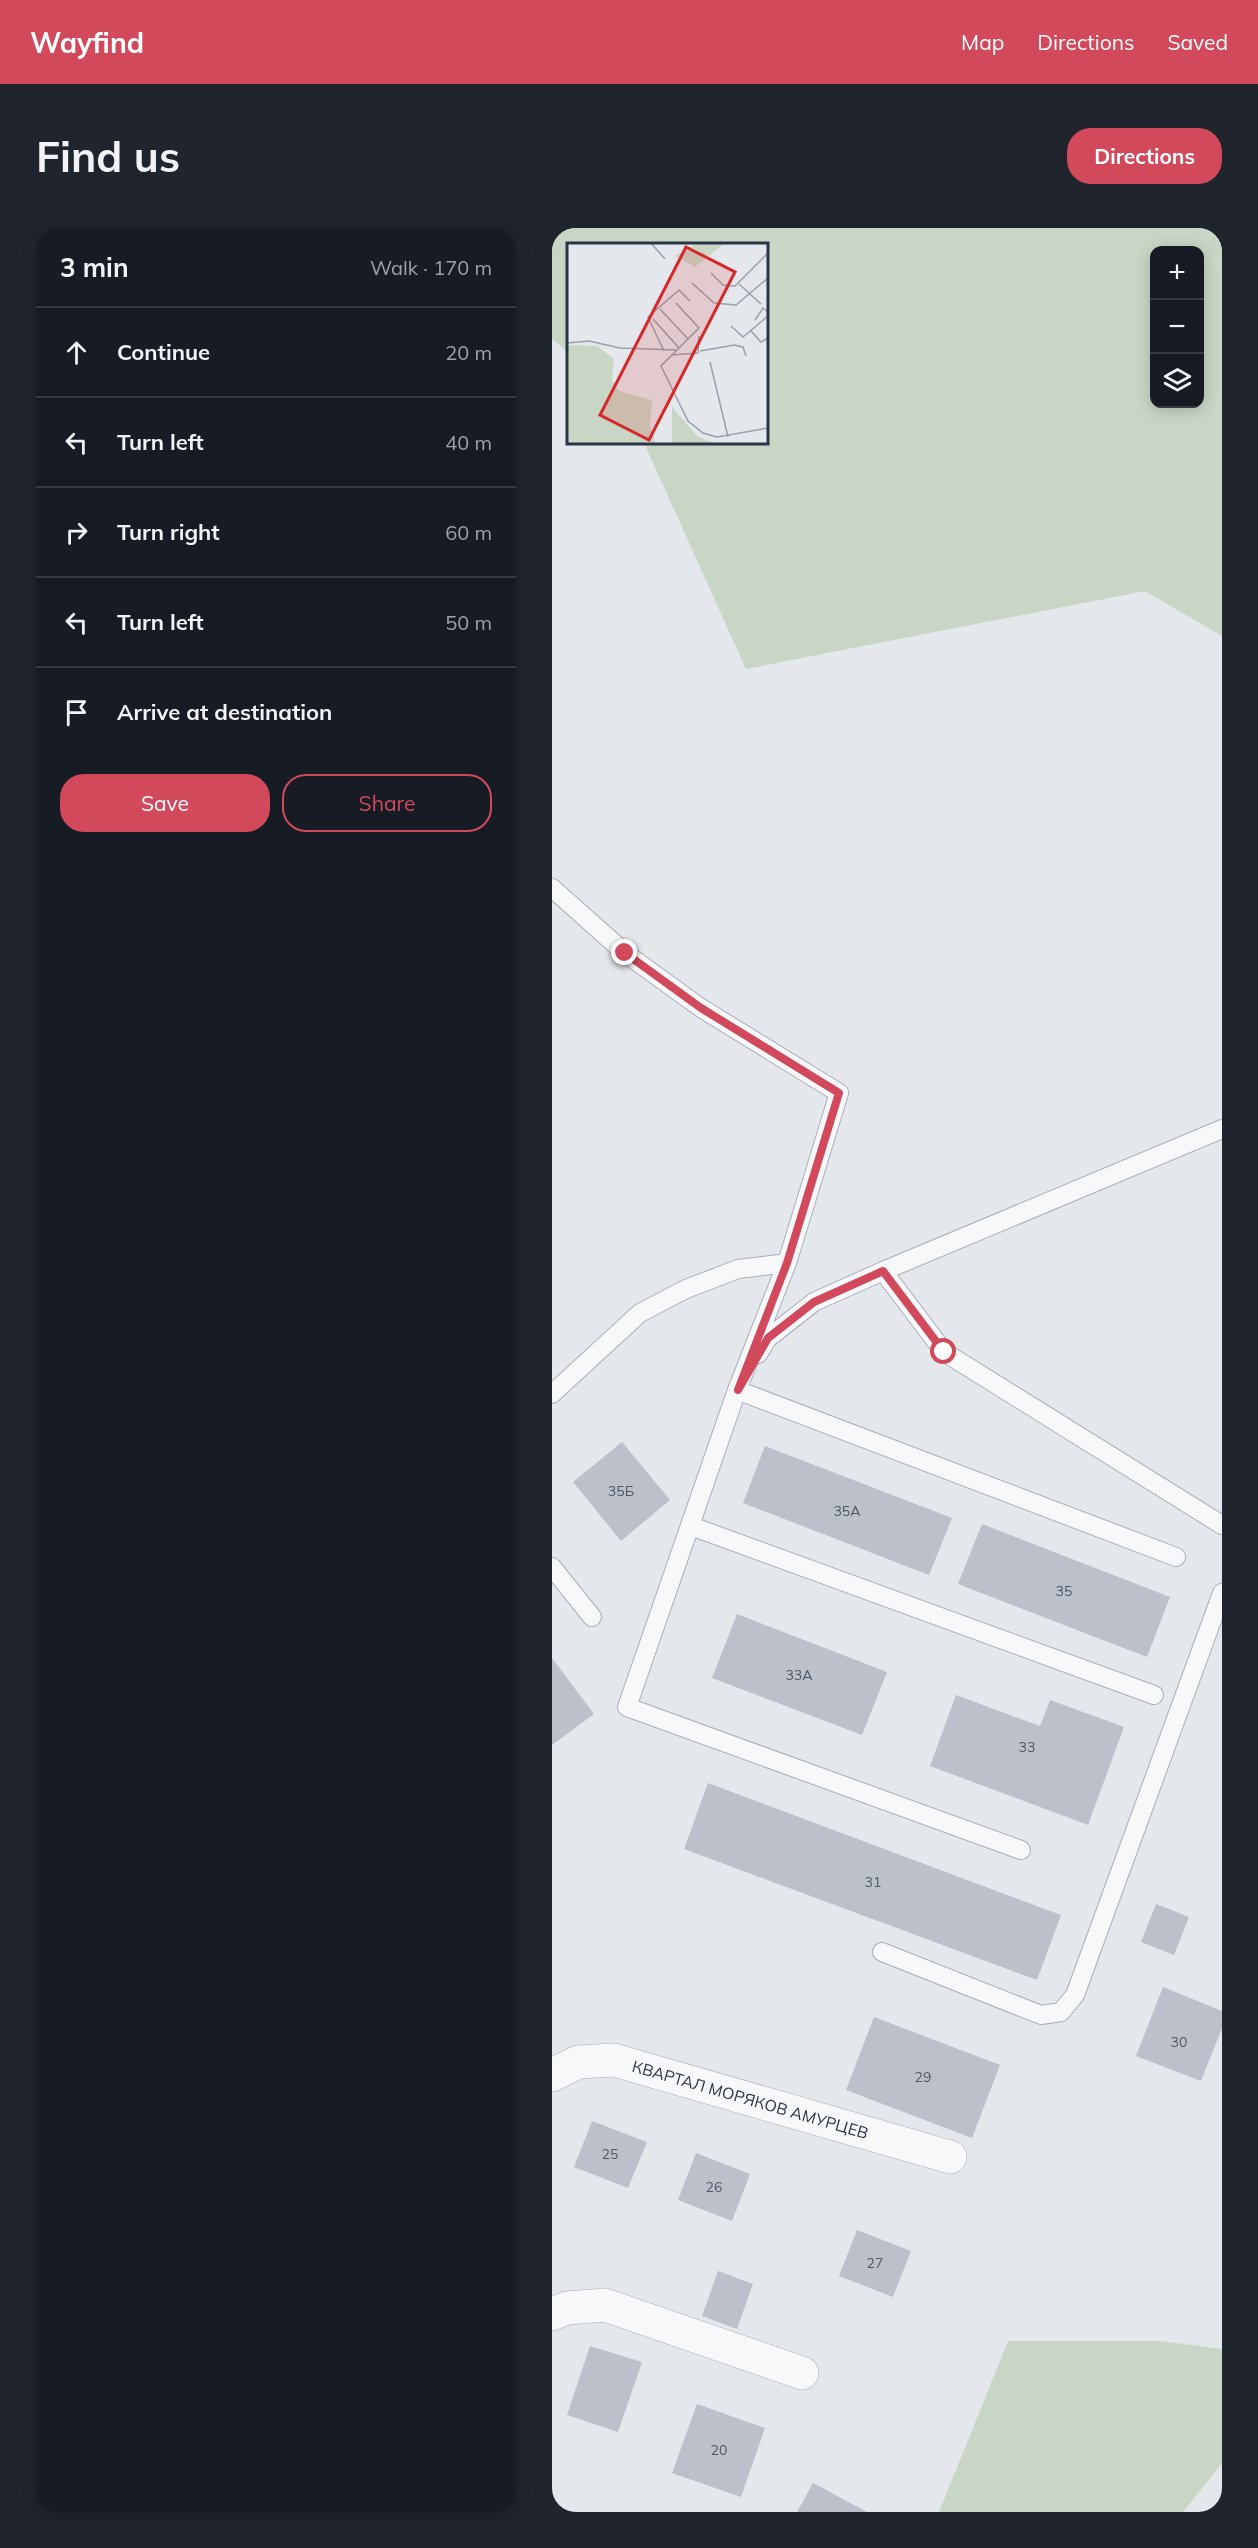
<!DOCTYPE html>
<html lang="en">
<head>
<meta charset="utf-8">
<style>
  :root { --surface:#171b24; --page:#20242c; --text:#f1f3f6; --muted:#9ea1a6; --line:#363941; --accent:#d1495b }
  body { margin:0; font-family:Mulish,sans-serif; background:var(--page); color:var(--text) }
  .controls { position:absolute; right:18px; top:18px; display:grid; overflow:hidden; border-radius:12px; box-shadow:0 3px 15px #0003 }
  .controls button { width:54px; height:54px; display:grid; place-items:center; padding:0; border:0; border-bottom:2px solid var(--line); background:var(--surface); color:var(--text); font:30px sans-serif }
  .stop { position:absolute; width:18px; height:18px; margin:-14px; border:4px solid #d1495b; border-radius:50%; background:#fff }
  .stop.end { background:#d1495b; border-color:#fff; box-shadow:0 2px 6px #0008 }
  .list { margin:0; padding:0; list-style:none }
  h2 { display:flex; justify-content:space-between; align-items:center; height:78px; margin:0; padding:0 24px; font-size:26px }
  h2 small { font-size:20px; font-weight:400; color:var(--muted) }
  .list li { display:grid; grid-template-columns:39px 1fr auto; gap:18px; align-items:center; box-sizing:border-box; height:90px; padding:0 24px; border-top:2px solid var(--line) }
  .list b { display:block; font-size:22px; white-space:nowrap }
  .list em { font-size:20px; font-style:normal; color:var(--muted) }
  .actions { display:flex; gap:12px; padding:18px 24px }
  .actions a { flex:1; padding:14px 0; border:2px solid var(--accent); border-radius:24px; text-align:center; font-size:21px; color:var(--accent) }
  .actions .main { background:var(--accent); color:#fff }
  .icon { flex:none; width:33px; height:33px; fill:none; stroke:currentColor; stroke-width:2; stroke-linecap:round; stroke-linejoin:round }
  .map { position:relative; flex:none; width:670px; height:2284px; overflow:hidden; border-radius:24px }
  header { display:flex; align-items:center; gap:36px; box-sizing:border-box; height:84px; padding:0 30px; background:var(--accent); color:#fff }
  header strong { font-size:28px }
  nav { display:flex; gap:33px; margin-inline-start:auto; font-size:21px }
  .intro { display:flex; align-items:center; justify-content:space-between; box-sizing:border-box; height:144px; padding:0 36px }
  h1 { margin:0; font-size:42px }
  .button { padding:15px 27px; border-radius:24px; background:var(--accent); color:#fff; font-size:21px; font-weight:700 }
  main { display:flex; gap:36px; padding:0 36px }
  aside { flex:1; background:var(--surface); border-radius:24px; box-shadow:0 3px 15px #0003 }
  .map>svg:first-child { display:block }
  .green { fill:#c9d6c5; fill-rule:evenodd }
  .building { fill:#bbc0ca }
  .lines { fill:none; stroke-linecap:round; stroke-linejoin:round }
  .lane-casing { stroke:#a9aeb7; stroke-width:20 }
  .street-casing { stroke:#a9aeb7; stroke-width:34 }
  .lane { stroke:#f7f8fa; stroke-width:18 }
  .street { stroke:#f7f8fa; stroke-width:33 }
  .route { stroke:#d1495b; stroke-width:8 }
  .labels { text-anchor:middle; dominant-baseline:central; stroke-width:4.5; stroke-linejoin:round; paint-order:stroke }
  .number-label { font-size:14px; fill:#4f5766 }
  .street-label { font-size:16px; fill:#2b3445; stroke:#f4f6f9 }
  .inset-road { fill:none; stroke:#9a9fa9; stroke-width:1.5 }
  .view { fill:#d62828; fill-opacity:0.15; stroke:#d62828; stroke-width:3 }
  .inset-edge { fill:none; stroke:#2b3445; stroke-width:3 }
</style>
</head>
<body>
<header>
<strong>Wayfind</strong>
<nav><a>Map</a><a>Directions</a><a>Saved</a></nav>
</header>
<div class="intro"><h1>Find us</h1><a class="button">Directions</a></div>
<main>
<aside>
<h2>3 min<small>Walk · 170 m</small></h2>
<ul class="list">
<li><svg class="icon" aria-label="ahead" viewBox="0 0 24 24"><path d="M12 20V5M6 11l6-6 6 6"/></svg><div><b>Continue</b></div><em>20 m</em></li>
<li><svg class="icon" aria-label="left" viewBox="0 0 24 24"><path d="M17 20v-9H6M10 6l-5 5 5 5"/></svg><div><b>Turn left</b></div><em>40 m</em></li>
<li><svg class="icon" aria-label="right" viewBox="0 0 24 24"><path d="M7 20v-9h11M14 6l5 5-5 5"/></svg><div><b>Turn right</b></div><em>60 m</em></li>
<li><svg class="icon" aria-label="left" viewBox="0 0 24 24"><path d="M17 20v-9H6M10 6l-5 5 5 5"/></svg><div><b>Turn left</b></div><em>50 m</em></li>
<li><svg class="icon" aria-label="arrive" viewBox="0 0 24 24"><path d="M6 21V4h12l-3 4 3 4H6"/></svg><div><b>Arrive at destination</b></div></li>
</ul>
<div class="actions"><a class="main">Save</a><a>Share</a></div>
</aside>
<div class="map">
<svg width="670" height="2284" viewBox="0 0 670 2284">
  <rect width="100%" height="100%" fill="#e4e7ec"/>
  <path class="green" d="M0 0H670V408L593 363 194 441 92 215 214 214V16H16V124L0 111ZM602 22H648V176H602Z
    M456 2113H608L670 2121V2235L631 2284H387Z"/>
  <path class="building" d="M70 1214 118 1272 69 1313 21 1254Z
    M213 1218 400 1290 377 1347 191 1275Z
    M430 1296 618 1369 595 1429 406 1356Z
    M185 1386 335 1444 310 1507 160 1450Z
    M0 1430 42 1486 0 1517Z
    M404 1467 488 1498 498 1472 572 1499 536 1597 378 1538Z
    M156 1555 509 1687 485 1752 132 1621Z
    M604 1676 637 1689 622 1727 589 1714Z
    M611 1759 670 1783V1800L649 1853 584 1828Z
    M322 1789 448 1837 420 1910 294 1862Z
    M40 1893 95 1914 76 1960 22 1939Z
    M144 1925 198 1946 180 1993 126 1972Z
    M305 2002 359 2023 341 2069 287 2048Z
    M166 2043 201 2056 185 2101 150 2088Z
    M38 2118 90 2134 66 2204 15 2187Z
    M145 2176 213 2200 189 2269 120 2245Z
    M261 2255 315 2284H245Z"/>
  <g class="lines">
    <defs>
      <path id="lane" d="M0 660 73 725 149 780 287 865 235 1035 185 1162 75 1479 469 1622
        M331 1043 392 1124 670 1297
        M206 1126 216 1110 262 1074 331 1043 670 901
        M185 1162 624 1329
        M0 1166 88 1085 134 1061 186 1041 235 1035
        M139 1298 602 1467
        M0 1339 40 1389
        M330 1724 489 1787 509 1784 523 1767 670 1365"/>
      <g id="street">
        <path id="s1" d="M0 1847 26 1834 62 1832 398 1929"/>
        <path d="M0 2086 15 2080 53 2077 250 2145"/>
      </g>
    </defs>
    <use href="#lane" class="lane-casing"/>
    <use href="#street" class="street-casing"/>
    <use href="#lane" class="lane"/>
    <use href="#street" class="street"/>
  </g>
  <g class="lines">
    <path class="route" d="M73 725 149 780 287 865 235 1035 186 1162 216 1110 262 1074 331 1043 392 1124"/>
  </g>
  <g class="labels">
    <g class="number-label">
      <text x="69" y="1263">35Б</text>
      <text x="295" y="1283">35А</text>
      <text x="512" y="1363">35</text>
      <text x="247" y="1447">33А</text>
      <text x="475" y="1519">33</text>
      <text x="321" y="1654">31</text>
      <text x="627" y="1814">30</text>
      <text x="371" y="1849">29</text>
      <text x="58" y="1926">25</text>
      <text x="162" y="1959">26</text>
      <text x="323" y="2035">27</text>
      <text x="167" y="2222">20</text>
    </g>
    <g class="street-label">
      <text stroke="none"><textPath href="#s1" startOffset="207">КВАРТАЛ МОРЯКОВ АМУРЦЕВ</textPath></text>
    </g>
  </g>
  <g transform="translate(15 15)">
    <rect width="201" height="201" fill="#e4e7ec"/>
    <path d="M131 0H158L128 24 108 13ZM0 102 30 103 47 116 45 137 52 148 85 157 83 183 89 201H0ZM105 164 131 194 150 201H105Z" fill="#c9d6c5"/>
    <path class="inset-road" d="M84 0 98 16M144 30 156 42 168 43 201 10M125 40 147 60 169 62 201 35M172 41 194 61M109 60 132 85 94 123 121 178 136 190 150 194 201 185M93 66 121 96M86 76 112 105M188 77 196 65 201 69M164 83 176 94 201 73M184 88 194 99 201 95M0 100 22 98 53 105 109 107M97 108 81 74 112 47 123 58M133 108 167 102 176 104 179 113M104 112 131 110 132 93M143 119 161 194"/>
    <path class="view" d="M119 4 168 29 82 197 33 172Z"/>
    <rect width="201" height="201" class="inset-edge"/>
  </g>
</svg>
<div class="controls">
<button>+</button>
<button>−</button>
<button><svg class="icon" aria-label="layers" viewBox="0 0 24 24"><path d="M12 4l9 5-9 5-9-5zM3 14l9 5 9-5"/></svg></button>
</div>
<div class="stop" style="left:392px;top:1124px"></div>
<div class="stop end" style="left:73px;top:725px"></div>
</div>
</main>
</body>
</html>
